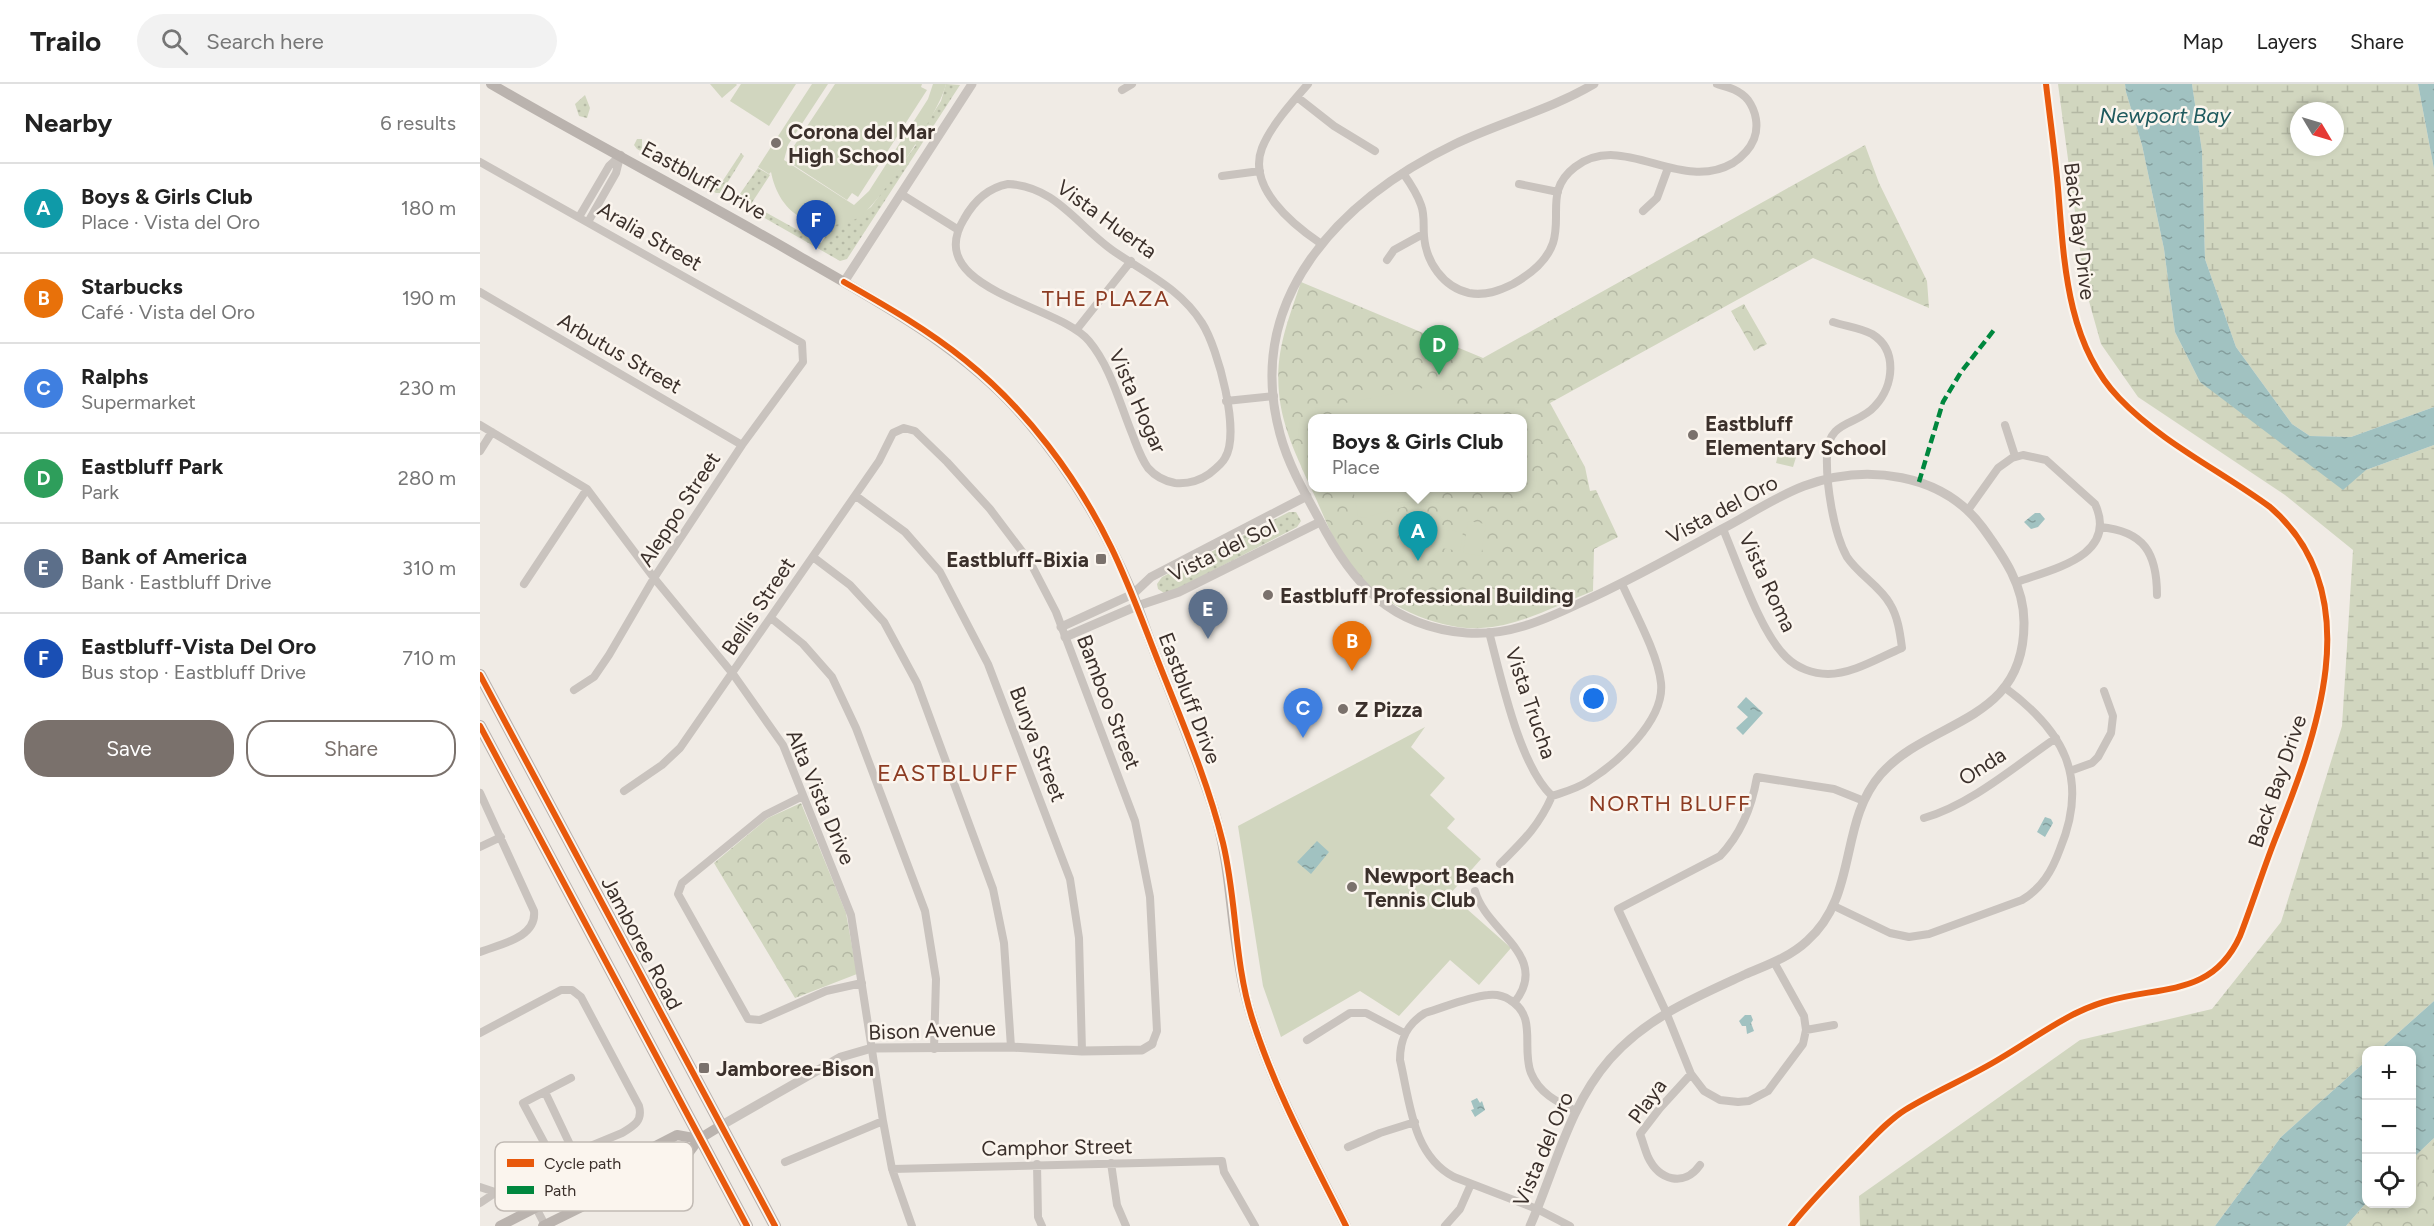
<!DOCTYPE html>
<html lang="en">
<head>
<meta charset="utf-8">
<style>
  :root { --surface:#fff; --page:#f2f2f2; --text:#222; --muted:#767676; --line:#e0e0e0; --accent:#7a716c }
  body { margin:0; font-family:Figtree,sans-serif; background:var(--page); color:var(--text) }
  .controls { position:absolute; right:18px; bottom:18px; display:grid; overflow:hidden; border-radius:12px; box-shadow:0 3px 9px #0003 }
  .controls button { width:54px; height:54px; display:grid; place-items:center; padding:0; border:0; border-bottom:2px solid var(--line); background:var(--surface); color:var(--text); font:30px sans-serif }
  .compass { position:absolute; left:1810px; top:18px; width:54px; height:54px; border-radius:50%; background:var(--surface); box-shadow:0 3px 9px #0003; rotate:128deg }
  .you { position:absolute; left:1114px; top:615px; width:21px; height:21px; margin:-15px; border:4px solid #fff; border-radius:50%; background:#1a73e8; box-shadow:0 0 0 9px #1a73e833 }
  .badge { display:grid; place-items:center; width:39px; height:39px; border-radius:50%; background:var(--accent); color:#fff; font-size:20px; font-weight:700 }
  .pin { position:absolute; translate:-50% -50px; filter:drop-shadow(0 2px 3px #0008) }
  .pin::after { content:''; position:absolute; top:32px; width:21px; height:18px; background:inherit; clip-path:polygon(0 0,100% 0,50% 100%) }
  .popup { position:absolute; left:828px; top:330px; width:219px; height:78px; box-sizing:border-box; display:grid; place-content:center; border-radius:12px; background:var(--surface); filter:drop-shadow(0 2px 4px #0005); font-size:20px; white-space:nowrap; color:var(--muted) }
  .popup b { font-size:22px; color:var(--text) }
  .popup::after { content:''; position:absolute; left:50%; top:100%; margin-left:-12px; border:12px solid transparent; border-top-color:var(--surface) }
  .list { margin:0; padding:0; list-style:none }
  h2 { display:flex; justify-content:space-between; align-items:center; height:78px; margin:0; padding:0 24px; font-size:26px }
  h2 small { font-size:20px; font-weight:400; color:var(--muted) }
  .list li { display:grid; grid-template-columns:39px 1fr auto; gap:18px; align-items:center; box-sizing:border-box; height:90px; padding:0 24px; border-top:2px solid var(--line) }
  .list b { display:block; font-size:22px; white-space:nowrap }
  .list p { margin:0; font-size:20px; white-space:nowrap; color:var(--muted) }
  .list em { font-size:20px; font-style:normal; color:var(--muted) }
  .actions { display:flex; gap:12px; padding:18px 24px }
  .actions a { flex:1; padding:14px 0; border:2px solid var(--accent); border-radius:24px; text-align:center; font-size:21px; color:var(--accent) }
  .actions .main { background:var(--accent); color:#fff }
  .icon { flex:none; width:33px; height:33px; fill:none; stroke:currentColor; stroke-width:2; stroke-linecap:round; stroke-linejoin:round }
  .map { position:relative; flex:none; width:1954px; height:1142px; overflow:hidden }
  header { display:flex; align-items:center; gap:36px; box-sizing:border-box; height:84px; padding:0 30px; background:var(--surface); border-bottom:2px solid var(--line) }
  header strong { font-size:28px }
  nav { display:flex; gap:33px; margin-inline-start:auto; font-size:21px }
  .search { width:420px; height:54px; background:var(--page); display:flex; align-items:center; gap:15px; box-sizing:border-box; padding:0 21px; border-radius:33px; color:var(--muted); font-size:22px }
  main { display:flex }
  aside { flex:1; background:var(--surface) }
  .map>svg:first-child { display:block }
  .grass { fill:url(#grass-dots) }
  .wetland { fill:url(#wetland-marsh); fill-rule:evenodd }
  .park { fill:url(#park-crowns); fill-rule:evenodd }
  .pitch { fill:#d1d6bf }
  .water { fill:url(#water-ripples) }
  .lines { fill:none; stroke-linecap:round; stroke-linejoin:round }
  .minor { stroke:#c9c3be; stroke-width:8 }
  .tertiary { stroke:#c9c3be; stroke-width:9 }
  .secondary { stroke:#bab3ae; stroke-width:10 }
  .primary { stroke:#b8b1ad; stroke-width:12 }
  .quiet { stroke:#00873e; stroke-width:4.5; stroke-dasharray:9 4.5; stroke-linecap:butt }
  .cycleway-casing { stroke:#fbf5ee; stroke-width:10 }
  .cycleway { stroke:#e8590c; stroke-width:6 }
  .poi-dot { fill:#7a716c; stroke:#fbf5ee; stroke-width:2 }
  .labels { text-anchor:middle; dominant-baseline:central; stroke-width:5; stroke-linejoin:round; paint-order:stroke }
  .poi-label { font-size:21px; font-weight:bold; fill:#3b302b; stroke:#fbf5ee; text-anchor:start }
  .street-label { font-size:21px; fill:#3b302b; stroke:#fbf5ee }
  .water-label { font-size:22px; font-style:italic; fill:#1f5a5e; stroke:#fbf5ee }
  .neighbourhood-label { font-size:22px; letter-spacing:1.5px; fill:#8c3b22; stroke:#fbf5ee }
  .quarter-label { font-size:24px; letter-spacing:1.5px; fill:#8c3b22; stroke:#fbf5ee }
  .key { fill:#fbf5ee; stroke:#c1bab4; stroke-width:1.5 }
  .key-label { font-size:16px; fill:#3b302b }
</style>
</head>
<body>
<header>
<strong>Trailo</strong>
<div class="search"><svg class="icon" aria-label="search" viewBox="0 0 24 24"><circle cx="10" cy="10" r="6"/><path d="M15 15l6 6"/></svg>Search here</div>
<nav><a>Map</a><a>Layers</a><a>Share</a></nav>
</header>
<main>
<aside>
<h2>Nearby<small>6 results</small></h2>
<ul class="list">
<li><span class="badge" style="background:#0f9aa8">A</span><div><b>Boys &amp; Girls Club</b><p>Place · Vista del Oro</p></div><em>180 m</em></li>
<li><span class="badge" style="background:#e8710a">B</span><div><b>Starbucks</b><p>Café · Vista del Oro</p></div><em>190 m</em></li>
<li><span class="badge" style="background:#3f7fe0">C</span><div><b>Ralphs</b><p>Supermarket</p></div><em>230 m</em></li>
<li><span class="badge" style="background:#2e9e5b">D</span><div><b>Eastbluff Park</b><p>Park</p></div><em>280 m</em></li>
<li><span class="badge" style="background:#5c6f8a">E</span><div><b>Bank of America</b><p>Bank · Eastbluff Drive</p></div><em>310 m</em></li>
<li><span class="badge" style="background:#1a4fb4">F</span><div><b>Eastbluff-Vista Del Oro</b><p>Bus stop · Eastbluff Drive</p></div><em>710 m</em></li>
</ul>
<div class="actions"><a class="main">Save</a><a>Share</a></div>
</aside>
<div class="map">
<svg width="1954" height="1142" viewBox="0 0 1954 1142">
  <defs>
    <pattern id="grass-dots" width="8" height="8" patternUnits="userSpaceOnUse" patternTransform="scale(1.5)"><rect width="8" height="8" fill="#d1d6bf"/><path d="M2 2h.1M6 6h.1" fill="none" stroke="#b4b8a4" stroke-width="1.8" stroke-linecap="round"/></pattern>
    <pattern id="wetland-marsh" width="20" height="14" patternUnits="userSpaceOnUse" patternTransform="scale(1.5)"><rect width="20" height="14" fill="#d1d6bf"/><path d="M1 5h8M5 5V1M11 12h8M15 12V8" fill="none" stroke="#b4b8a4"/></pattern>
    <pattern id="park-crowns" width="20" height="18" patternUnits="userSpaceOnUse" patternTransform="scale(1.5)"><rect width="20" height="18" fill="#d1d6bf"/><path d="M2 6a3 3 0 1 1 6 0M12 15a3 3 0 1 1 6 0" fill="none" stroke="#b4b8a4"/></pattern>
    <pattern id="water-ripples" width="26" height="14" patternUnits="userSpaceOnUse" patternTransform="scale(1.5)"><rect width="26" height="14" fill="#a1c2c1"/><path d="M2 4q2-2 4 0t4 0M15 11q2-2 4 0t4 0" fill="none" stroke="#849e9d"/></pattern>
  </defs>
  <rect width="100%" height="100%" fill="#f0ebe5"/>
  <path class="grass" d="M466 0 480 1 367 175 360 177 255 117 278 84 290 91 271 120 341 159 353 141 370 137 391 123 436 61 434 59 461 17Z
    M105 11 110 24 107 34 99 32 95 20Z
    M157 55H162V64L180 76 181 68 238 104 261 69 264 72 241 109H236L157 65 154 61Z
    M809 428H816L821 437 817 443 690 509H684L678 505 677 500 682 493Z"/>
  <path class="wetland" d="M1578 0H1645L1646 8 1662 61 1684 165 1695 248 1720 298 1886 386 1954 361V917L1899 966H1886V977L1801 1053 1735 1142H1380L1379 1112 1600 956 1732 925 1801 838 1862 642 1873 466 1805 411 1658 313 1621 260 1605 203Z
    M1712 0H1938L1954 85V323L1871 353 1830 352 1812 340 1756 263 1725 175 1722 67ZM1819 27H1855V63H1819Z"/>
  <path class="park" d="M1385 61 1399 99 1447 197 1449 224 1333 174 1070 319 1105 383 1110 407 1116 406 1138 453 1114 465 1113 507C1077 521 1040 542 1001 544 961 547 904 522 878 492 856 467 845 433 831 404 817 373 802 343 799 309 795 267 808 237 821 198L1003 274ZM833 334H1043V404H833Z
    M1264 220 1287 260 1274 267 1251 227Z
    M1300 363 1318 367 1313 383 1296 379Z
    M321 719 366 829 377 890 315 914 234 779 288 734Z
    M1954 1054V1142H1866L1886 1119 1932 1120V1075Z"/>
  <path class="pitch" d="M230 0H256L257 1 242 14Z
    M261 0H316L289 42 250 17Z
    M332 0H348L308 61 304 76 374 121 389 107 448 15 453 0H466C461 25 399 122 378 134 361 143 341 143 324 135 305 126 295 108 291 88L289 90 278 83Z
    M355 0H442L441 3 447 6 378 113 372 109 367 116 312 80 316 73 310 68Z
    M954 302 973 312 976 334H859L858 329 865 319Z
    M873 404H950L923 423 883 434 878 432Z
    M988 437 1006 440 1001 472 983 469Z
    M951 444 983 448 980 467 948 462Z
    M945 643 931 663 965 694 950 711 975 735 967 744 1001 775 970 810 1031 864 999 901 970 876 919 932 880 907 801 953 783 902 758 742Z"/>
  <path class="water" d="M1645 0H1712L1722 67 1725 175 1756 263 1812 340 1830 352 1871 353 1954 323V361L1886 386 1863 406 1720 298 1695 248 1684 165 1662 61 1646 8Z
    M1938 0H1954V85Z
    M1555 429H1560L1565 435 1558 443 1551 445 1544 438Z
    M1266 613 1283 629 1263 651 1256 644 1268 633 1257 623Z
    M1565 733 1571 735 1573 739 1565 753 1557 748Z
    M837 757 849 768 831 790 817 778Z
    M1954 917V1054L1932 1075V966H1899Z
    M1265 931H1271L1273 936 1271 939 1274 947 1267 950 1266 942H1262L1259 937Z
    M1886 977V1119L1866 1142H1735L1801 1053Z
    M997 1014 1000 1019 1002 1017 1005 1026 995 1033 991 1026 994 1025 991 1017Z"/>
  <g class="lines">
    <path class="minor" d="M828 0C813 17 790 43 782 64 767 103 812 140 840 159
      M642 6 652 0
      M817 13 854 42 895 67
      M0 78 322 259 323 278 262 361 174 494 129 571 114 593 94 606
      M923 89C930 99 937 109 941 121 945 131 943 142 944 152 946 178 963 203 989 209 1005 212 1019 207 1033 200 1049 191 1067 177 1073 159 1082 131 1065 106 1095 83 1143 46 1200 110 1253 79 1262 73 1270 65 1274 55 1279 42 1276 27 1268 16 1260 6 1248 3 1237 0
      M742 92 780 87
      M528 100C575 102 597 141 632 166 665 189 700 204 722 239 738 264 761 349 745 374 742 380 734 386 729 390 719 397 707 400 695 399 684 397 675 392 668 384 660 373 656 359 651 347 639 317 630 282 609 257 579 220 441 206 484 135 494 117 507 104 528 100Z
      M1039 100 1078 108
      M421 110 477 145
      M1163 127 1177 114 1188 84
      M99 133 129 82 141 71
      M108 138 136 89 140 73
      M907 176 914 166 943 150
      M0 208 262 361
      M597 245 651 177
      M746 317 794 312
      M0 341 107 405 174 494 253 590 303 661 371 831 403 1037 412 1085 432 1142
      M1525 341 1535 372
      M0 367 12 348
      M376 412 425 448 460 488 508 580 590 795 599 854 602 967
      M1488 426 1518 384 1532 374 1543 371 1566 376 1615 420C1639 472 1572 485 1537 498
      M1620 443C1664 447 1677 469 1677 511
      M1243 445C1258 480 1280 548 1306 573 1317 584 1333 590 1348 590 1373 590 1400 573 1422 564 1420 549 1418 533 1410 520 1400 502 1379 491 1367 473 1353 448 1346 399 1347 371 1348 335 1378 342 1395 322 1414 302 1418 266 1392 250 1381 244 1365 242 1353 238
      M333 473 370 501 404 538 437 599 513 805 524 859 531 963
      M44 500 107 405
      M291 534 323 560 352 593 376 644 445 827 456 895 454 965
      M1009 548C1021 593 1039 681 1072 712 1084 708 1096 705 1107 698 1136 680 1185 637 1181 599 1178 570 1154 527 1142 500
      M1590 687 1612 679 1618 673 1631 649 1633 632 1624 607
      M144 707 182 681 200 664 399 377 413 349 424 344 435 347 467 378 510 425 550 478 576 528 655 737 670 813 677 947 672 960
      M0 709 54 827C57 854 20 860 0 868
      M323 712 285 731 202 799 198 810 268 935 280 936 346 907 382 899
      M1444 734C1492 720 1535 682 1576 654
      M0 763 21 753
      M1020 780C1043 757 1059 742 1072 712
      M995 807C1006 848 1072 872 1034 919
      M1354 822 1410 849 1429 853 1449 850 1542 816C1562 804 1572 787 1580 765 1610 693 1583 646 1524 603
      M1294 878 1324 932 1326 946 1323 960 1288 1007 1269 1017 1258 1018 1240 1016 1224 1007 1211 990 1186 928 1138 825 1240 772C1261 750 1272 722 1277 693L1354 705 1384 717
      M1326 946 1354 941
      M0 949 81 906H92L101 913 159 1022C163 1037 154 1042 142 1049L45 1089 0 1119
      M827 956 870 929H886L924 949
      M1211 990 1180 1024 1160 1050C1163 1058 1165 1066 1168 1073 1179 1096 1204 1104 1220 1081
      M65 1008 94 1069
      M868 1063 900 1049 935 1038
      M74 1077 43 1019 91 994
      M305 1078 403 1037
      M631 1079 637 1121 646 1142
      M557 1080 558 1133 562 1142
      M412 1085 742 1077 744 1088 775 1142
      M40 1093 65 1141
      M0 1103 18 1109
      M965 1142 980 1125 991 1100
      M1090 1142 1057 1125 974 1093C932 1071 930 1018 920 976 920 955 927 940 945 929 965 923 988 913 1008 911 1016 910 1024 912 1030 916 1058 933 1041 964 1051 989 1059 1009 1077 1018 1096 1027
      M1311 1142C1331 1117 1353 1095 1375 1072 1391 1056 1406 1038 1425 1026 1456 1007 1490 993 1521 974 1555 954 1587 929 1624 918 1679 901 1732 914 1760 852 1772 821 1782 789 1794 758 1835 655 1892 511 1790 423 1741 387 1682 359 1639 314 1586 259 1584 176 1578 104 1575 69 1570 35 1566 0"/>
    <path class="tertiary" d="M364 198 492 0
      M581 543 653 510 671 493 827 412
      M585 553 657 522 699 508 840 438
      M242 1041 361 973 392 964 531 963 602 967 662 966 672 960
      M1050 1142C1075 1086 1088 1023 1130 975 1167 933 1216 913 1266 890 1287 881 1310 873 1327 857 1379 811 1358 739 1401 690 1451 634 1545 640 1544 538 1544 502 1524 473 1503 444 1463 389 1386 379 1324 402 1295 413 1269 431 1242 445 1194 472 1147 498 1098 520 1062 537 1027 552 987 549 910 543 872 499 839 435 824 408 808 380 800 350 763 214 861 115 975 60 1021 38 1070 26 1114 0"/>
    <path class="secondary" d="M11 0C114 60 219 114 322 174 404 221 486 265 548 338 591 388 625 445 651 506 661 529 668 553 678 577 697 626 717 675 734 726 753 787 750 851 766 913 787 993 829 1067 866 1142
      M20 1142 197 1051 219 1055
      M63 1142 207 1071 219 1055 242 1041"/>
    <path class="primary" d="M0 591 295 1142
      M0 642 267 1142"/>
    <path class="quiet" d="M1439 398 1463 318 1481 288 1514 246"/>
    <defs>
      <path id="cycleway" d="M364 198C406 222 448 246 485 276 546 325 597 393 631 463 650 502 664 542 680 582 703 640 728 698 743 759 757 817 754 877 772 934 795 1007 832 1074 866 1142
        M0 591 295 1142
        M0 642 267 1142
        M1311 1142C1331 1117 1353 1095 1375 1072 1391 1056 1406 1038 1425 1026 1456 1007 1490 993 1521 974 1555 954 1587 929 1624 918 1679 901 1732 914 1760 852 1772 821 1782 789 1794 758 1835 655 1892 511 1790 423 1741 387 1682 359 1639 314 1586 259 1584 176 1578 104 1575 69 1570 35 1566 0"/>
    </defs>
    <use href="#cycleway" class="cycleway-casing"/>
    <use href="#cycleway" class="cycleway"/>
  </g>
  <g class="poi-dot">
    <circle cx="296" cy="59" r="6"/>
    <circle cx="1213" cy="351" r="6"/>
    <rect x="615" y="469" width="12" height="12" rx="3"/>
    <circle cx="788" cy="511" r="6"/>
    <circle cx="863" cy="625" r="6"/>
    <circle cx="872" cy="803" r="6"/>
    <rect x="218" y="978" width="12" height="12" rx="3"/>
  </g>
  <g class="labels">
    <g class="poi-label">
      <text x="308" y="47">Corona del Mar<tspan x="308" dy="24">High School</tspan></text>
      <text x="1225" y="339">Eastbluff<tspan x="1225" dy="24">Elementary School</tspan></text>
      <text x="609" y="475" text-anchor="end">Eastbluff-Bixia</text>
      <text x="800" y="511">Eastbluff Professional Building</text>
      <text x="875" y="625">Z Pizza</text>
      <text x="884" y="791">Newport Beach<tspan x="884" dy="24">Tennis Club</tspan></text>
      <text x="236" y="984">Jamboree-Bison</text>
    </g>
    <g class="street-label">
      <text transform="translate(224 96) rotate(29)">Eastbluff Drive</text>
      <text transform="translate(627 135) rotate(36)">Vista Huerta</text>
      <text transform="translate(1600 147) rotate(83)">Back Bay Drive</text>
      <text transform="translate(170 152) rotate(30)">Aralia Street</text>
      <text transform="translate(140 269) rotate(30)">Arbutus Street</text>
      <text transform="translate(658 317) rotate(66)">Vista Hogar</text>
      <text transform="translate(199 425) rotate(-57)">Aleppo Street</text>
      <text transform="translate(1242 425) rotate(-28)">Vista del Oro</text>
      <text transform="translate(742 466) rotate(-26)">Vista del Sol</text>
      <text transform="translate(1288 498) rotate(65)">Vista Roma</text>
      <text transform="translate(278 522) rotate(-56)">Bellis Street</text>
      <text transform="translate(710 614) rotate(69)">Eastbluff Drive</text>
      <text transform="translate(629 618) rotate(69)">Bamboo Street</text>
      <text transform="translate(1051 619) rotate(71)">Vista Trucha</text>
      <text transform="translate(558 660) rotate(69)">Bunya Street</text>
      <text transform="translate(1502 682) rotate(-33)">Onda</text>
      <text transform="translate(1797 697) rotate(-71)">Back Bay Drive</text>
      <text transform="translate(341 713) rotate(67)">Alta Vista Drive</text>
      <text transform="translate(162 859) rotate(62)">Jamboree Road</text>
      <text transform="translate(452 946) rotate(-2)">Bison Avenue</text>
      <text transform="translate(1167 1017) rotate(-54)">Playa</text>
      <text transform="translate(577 1063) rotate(-1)">Camphor Street</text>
      <text transform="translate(1063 1065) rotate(-67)">Vista del Oro</text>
    </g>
    <g class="water-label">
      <text x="1685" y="31">Newport Bay</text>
    </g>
    <g class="neighbourhood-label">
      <text x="626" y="214">THE PLAZA</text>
      <text x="1190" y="719">NORTH BLUFF</text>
    </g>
    <g class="quarter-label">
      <text x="468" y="688">EASTBLUFF</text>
    </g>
  </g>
  <rect x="15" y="1058" width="198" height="69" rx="9" class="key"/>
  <rect x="27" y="1075" width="27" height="8" fill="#e8590c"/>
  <rect x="27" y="1102" width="27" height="8" fill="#00873e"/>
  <g class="key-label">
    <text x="64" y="1085">Cycle path</text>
    <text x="64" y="1112">Path</text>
  </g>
</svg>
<div class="controls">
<button>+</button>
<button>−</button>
<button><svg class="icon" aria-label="locate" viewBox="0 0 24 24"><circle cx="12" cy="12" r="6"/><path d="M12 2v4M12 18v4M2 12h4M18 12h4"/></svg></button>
</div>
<svg class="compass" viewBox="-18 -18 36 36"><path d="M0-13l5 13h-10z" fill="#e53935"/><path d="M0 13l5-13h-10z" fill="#767676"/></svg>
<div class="you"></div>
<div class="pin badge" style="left:938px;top:477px;background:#0f9aa8">A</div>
<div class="popup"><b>Boys &amp; Girls Club</b>Place</div>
<div class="pin badge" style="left:872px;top:587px;background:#e8710a">B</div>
<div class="pin badge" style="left:823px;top:654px;background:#3f7fe0">C</div>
<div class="pin badge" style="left:959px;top:291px;background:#2e9e5b">D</div>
<div class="pin badge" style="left:728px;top:555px;background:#5c6f8a">E</div>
<div class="pin badge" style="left:336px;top:166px;background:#1a4fb4">F</div>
</div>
</main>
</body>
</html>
